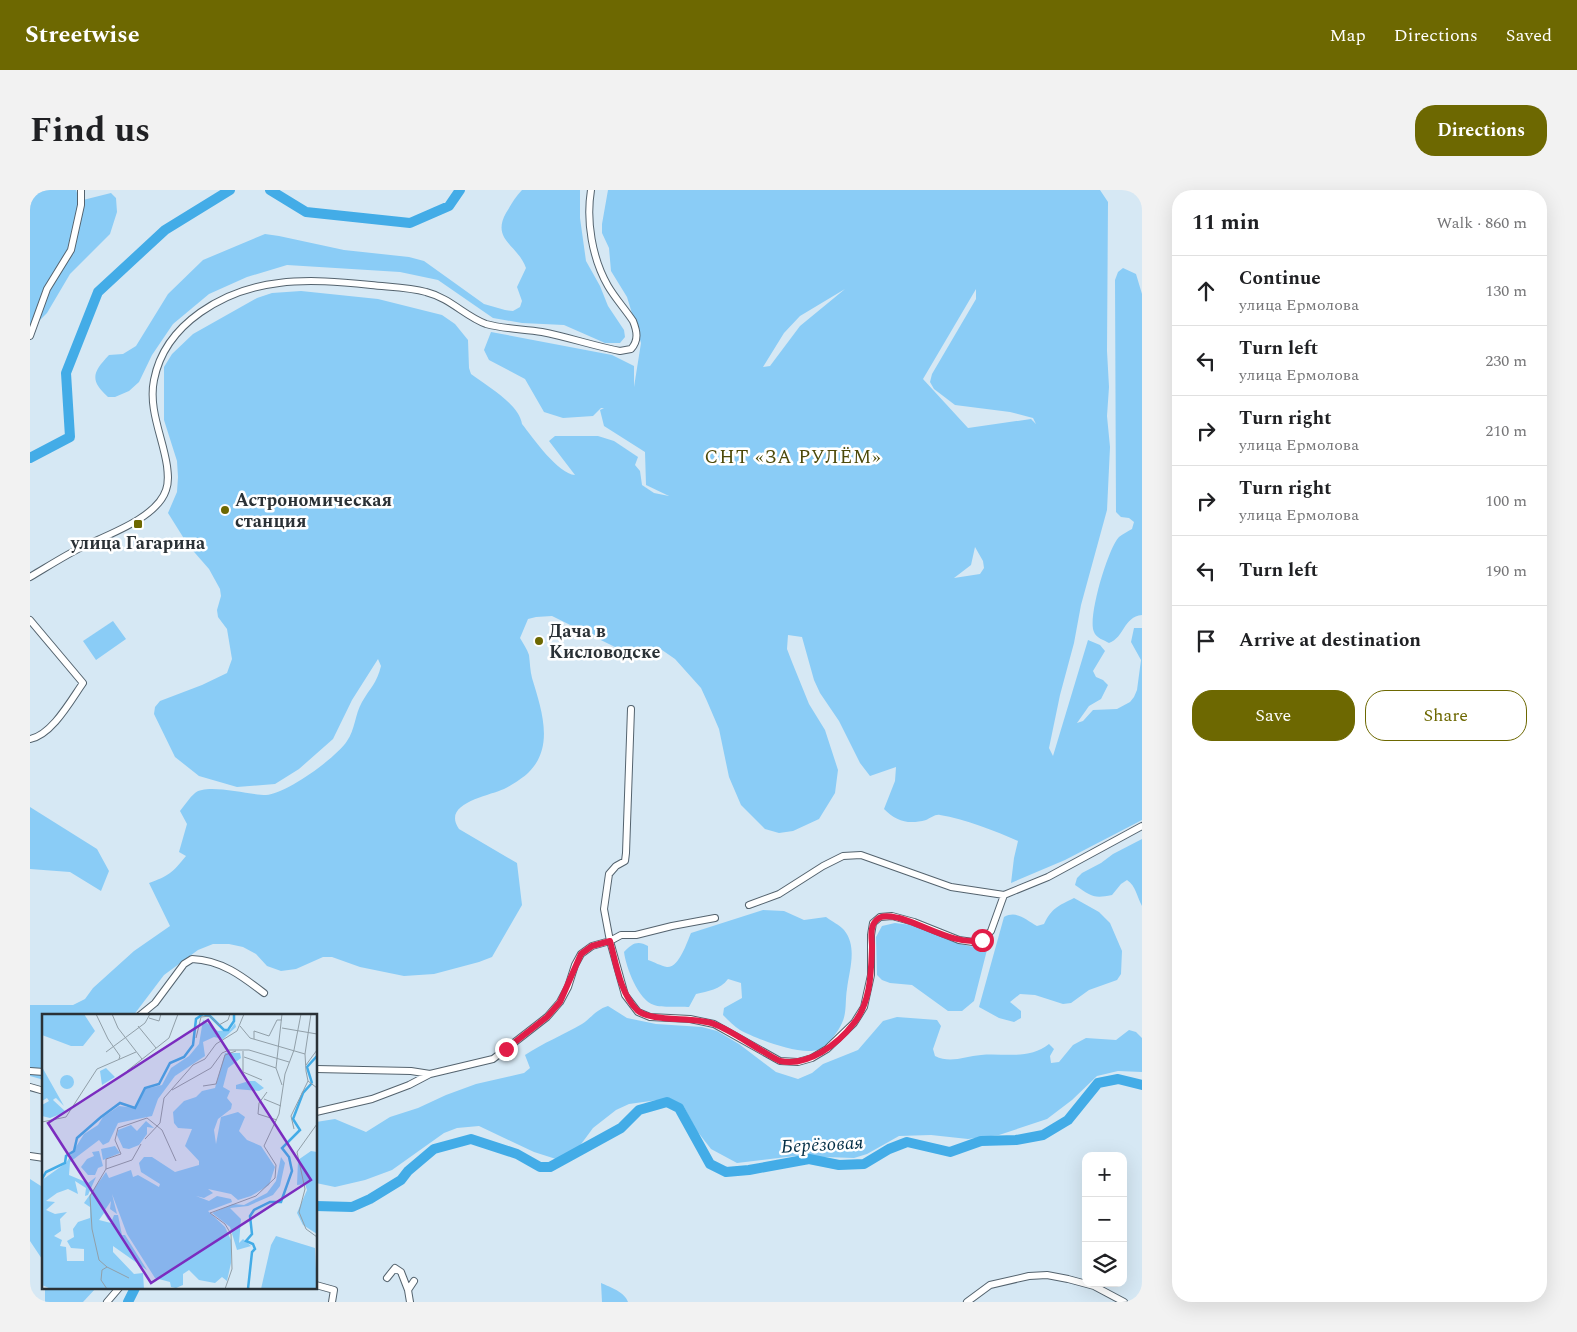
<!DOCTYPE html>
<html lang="en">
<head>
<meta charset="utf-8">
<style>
  :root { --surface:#fff; --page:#f2f2f2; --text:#202124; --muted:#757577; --line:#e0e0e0; --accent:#6d6801 }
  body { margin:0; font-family:Spectral,serif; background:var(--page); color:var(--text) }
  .controls { position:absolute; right:15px; bottom:15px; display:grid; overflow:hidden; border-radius:10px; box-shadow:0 5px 20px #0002 }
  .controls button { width:45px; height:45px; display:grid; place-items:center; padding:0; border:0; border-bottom:1px solid var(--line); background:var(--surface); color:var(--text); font:25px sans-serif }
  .stop { position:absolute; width:15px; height:15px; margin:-11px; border:4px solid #e11d48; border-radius:50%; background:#fff }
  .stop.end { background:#e11d48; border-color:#fff; box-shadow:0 1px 5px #0008 }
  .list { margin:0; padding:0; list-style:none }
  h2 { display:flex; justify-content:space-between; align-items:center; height:65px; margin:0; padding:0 20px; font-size:21px }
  h2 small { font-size:16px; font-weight:400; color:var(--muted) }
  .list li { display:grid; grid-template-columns:32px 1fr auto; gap:15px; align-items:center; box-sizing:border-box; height:70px; padding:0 20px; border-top:1px solid var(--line) }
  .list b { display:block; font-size:19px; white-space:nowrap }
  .list p { margin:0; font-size:16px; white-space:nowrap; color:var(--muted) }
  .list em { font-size:16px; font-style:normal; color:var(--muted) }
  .actions { display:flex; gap:10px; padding:15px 20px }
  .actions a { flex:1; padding:11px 0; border:1px solid var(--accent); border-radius:20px; text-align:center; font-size:18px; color:var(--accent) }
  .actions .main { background:var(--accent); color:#fff }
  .icon { flex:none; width:28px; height:28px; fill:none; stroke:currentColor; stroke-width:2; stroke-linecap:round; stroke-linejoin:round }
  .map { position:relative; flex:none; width:1112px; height:1112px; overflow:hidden; border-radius:20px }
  header { display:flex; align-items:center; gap:30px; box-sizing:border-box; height:70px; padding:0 25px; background:var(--accent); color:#fff }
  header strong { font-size:24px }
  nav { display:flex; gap:28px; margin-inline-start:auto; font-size:18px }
  .intro { display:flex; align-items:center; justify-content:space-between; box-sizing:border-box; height:120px; padding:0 30px }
  h1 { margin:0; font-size:35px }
  .button { padding:12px 22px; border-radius:20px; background:var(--accent); color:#fff; font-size:18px; font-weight:700 }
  main { display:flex; gap:30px; padding:0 30px }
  aside { flex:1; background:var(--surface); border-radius:20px; box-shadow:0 5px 20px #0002 }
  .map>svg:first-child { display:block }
  .green { fill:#8accf6; fill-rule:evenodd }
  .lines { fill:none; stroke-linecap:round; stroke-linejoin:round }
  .river { stroke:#43ace7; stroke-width:10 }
  .minor-casing { stroke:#54636e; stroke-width:8 }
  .minor { stroke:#fff; stroke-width:6 }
  .route { stroke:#e11d48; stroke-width:6 }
  .poi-dot { fill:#6d6801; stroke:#fff; stroke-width:2 }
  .labels { text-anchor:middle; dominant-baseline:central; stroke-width:5; stroke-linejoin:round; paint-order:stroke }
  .poi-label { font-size:18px; font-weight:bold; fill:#2a3136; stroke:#fff; text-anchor:start }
  .neighbourhood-label { font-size:19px; letter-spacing:1px; fill:#4d4a0a; stroke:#fff }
  .water-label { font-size:19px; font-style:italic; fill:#002d45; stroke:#fff }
  .inset-river { fill:none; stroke:#43ace7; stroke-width:2.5 }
  .inset-road { fill:none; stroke:#919fa8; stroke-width:1 }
  .view { fill:#7b2cbf; fill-opacity:0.15; stroke:#7b2cbf; stroke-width:2.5 }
  .inset-edge { fill:none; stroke:#2a3136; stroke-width:2.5 }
</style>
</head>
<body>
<header>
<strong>Streetwise</strong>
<nav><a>Map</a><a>Directions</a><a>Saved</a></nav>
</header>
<div class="intro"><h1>Find us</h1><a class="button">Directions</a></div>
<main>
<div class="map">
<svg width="1112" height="1112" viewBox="0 0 1112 1112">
  <rect width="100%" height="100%" fill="#d6e8f4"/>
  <path class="green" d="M0 0H46L48 6 53 10 81 3 86 8 87 22 80 44 40 84 17 123 0 140Z
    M492 0H550V28L556 71 570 96 578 116 594 140 595 147 590 153H575L534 135 492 133 463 128 408 90 370 82 257 75 217 87 179 104 143 134 122 165 109 192 99 201 85 207H78C59 190 63 182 79 165L93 164 106 156 138 104 173 70 235 44 249 46 314 60 379 67 394 71 454 114 475 120 483 121 490 117 492 111 487 97 496 78C488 55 461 50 476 23 481 15 485 7 492 0Z
    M578 0H1070L1078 12 1077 161 1079 197 1077 226 1080 257 1077 320 1051 415 1044 453 1030 505 1019 558 1023 566 1058 450 1070 455 1075 461 1063 481 1066 487 1073 490 1078 495 1071 509 1059 516 1047 533 1053 531 1063 520 1087 519 1100 512 1104 507 1107 500 1111 470 1101 452 1104 438H1112V630L1035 670 981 693 984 668 988 651C966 641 934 629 910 625 905 624 901 628 896 630 878 635 866 631 854 619L865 591 866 577 840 586 830 573 809 531 790 503 784 490 772 447 758 445 757 459 762 472 779 514 795 540 808 580 805 603 789 629 763 641 749 643 735 639 711 615 699 587 689 539 677 511 671 498 645 469 632 460 624 459 617 461 587 458 522 426 506 427 498 429 490 448C493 453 497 459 499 465 500 473 500 480 502 488 511 518 525 556 499 582 493 588 482 595 474 599 459 606 411 613 429 639L487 673 492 715 462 767 449 772 404 784 374 786 330 777 302 767H293L266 779 251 781 237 776 226 764 213 757 199 754H183L168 760 134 785 103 826H14V890L0 886V815H43L55 809 63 798 104 761 140 736 119 693C139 686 142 683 156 666L149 662 157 634 150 621C155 615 159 608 165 603 177 593 219 605 236 605 256 604 306 568 317 551 325 540 325 524 332 512 340 498 347 493 351 476L348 469 322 510 303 549 269 579 245 594 207 597 169 586 145 567 124 524 125 517 130 511 172 495 197 483 202 469 197 439 188 427 187 420 191 406 190 399 179 379 158 355 138 323 147 302 148 287 147 271 134 230V177L142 164 163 144 227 108 242 103 271 101 348 109 412 125 425 134 438 150 439 178 441 184C457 196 489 214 492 234 503 248 528 284 545 285L519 251 525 246H568L584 251 608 267 605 275 610 281 612 295 624 303 639 306 616 295 615 262 574 236 570 220 574 218H571L563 226 533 228 514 222 495 189 459 170 454 160 461 142 582 165 604 176V197L611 153 597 107 581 81 579 58 572 43V34ZM815 99 770 136 740 176 733 177 754 143 770 126ZM946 99V109L902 184 900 192 904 199 925 215 980 222 1003 228 1006 234 1001 229 938 238 893 189ZM945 357 953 371 954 378 950 384 924 388 941 375Z
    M1093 78 1106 84 1112 104V425C1093 427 1095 447 1079 453 1074 450 1066 448 1064 442 1057 429 1078 358 1089 347 1093 344 1098 341 1102 339L1104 332 1099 328 1091 327 1086 322 1085 90 1088 82Z
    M83 431 96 449 66 470 53 451Z
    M0 617 67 659 79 681 71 701 40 682 0 679Z
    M1112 649V716C1107 707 1106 696 1097 690L1091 694 1082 705C1063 709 1061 706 1045 695L1047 688 1052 683 1071 673 1083 664Z
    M1044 708 1069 722 1080 733 1092 761 1091 784 1087 790 1059 800 1041 813 1033 814 1005 805 990 804 980 812 991 821V828L984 832 969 828 949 817 974 727C987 720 996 730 1007 736L1014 734C1022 718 1028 716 1044 708Z
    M733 720 754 721 774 730 796 727C801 731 810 735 814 740 828 757 819 781 817 799 815 810 817 823 812 833 808 842 799 854 790 859 772 867 727 849 710 840 704 836 698 830 693 825L694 818 712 808 711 793 698 789C690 800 678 801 666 804L659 817C650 816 632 818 624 815 608 810 596 777 594 762 602 753 608 750 618 756V770C624 772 631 776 637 777 649 778 657 752 661 743Z
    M865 733C870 734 876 734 881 735 906 742 931 761 958 756L944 811 932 821H918L882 795 860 793 852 790 847 785 846 747 852 736Z
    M578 816 597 828 626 834 672 837 687 841 709 854 746 882 768 889 782 883 793 874 828 860 853 831 867 827 907 830 911 836 903 859 905 866C921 874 935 866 951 865 974 863 999 870 1019 854L1024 859 1020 866 1021 873 1029 872 1043 855 1056 848 1086 850 1099 840 1106 842 1112 848V882L1088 881 1067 886 1042 910 1017 929 969 945 938 949 901 945 869 946 837 964 824 968 765 966 707 973 681 959 667 941 654 917 642 910 635 909 599 914 586 920 563 938 546 961 526 969 504 962 449 936 427 938 414 943 362 980 335 990 305 997 286 993V932L305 929 336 942 360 927 388 918 416 905 446 894 494 883 500 878 495 865C513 853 533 845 552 834 561 828 567 819 578 816Z
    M0 989 14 998V1072L0 1051Z
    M571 1093C580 1097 595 1102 598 1112H572Z
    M15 1098H66L53 1112H15Z"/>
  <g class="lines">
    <path class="river" d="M240 0 276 22 380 33 419 16 430 0
      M0 268 40 247 36 183 68 102 135 40 200 0
      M286 1016 322 1017 340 1009 371 990 378 981 404 959 441 949 487 964 510 977H520L591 938 609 920 637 912 649 918 680 974 696 982 719 980 779 969 809 975 834 974 859 959 877 952 920 962 951 951 986 950 1013 945 1038 930 1068 893 1088 889 1112 895
      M98 1112 105 1098"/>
    <defs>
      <path id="minor" d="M0 146 17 99 41 60 51 15V0
        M0 387C17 377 34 366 52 357 77 345 127 328 136 300 139 292 138 284 137 276 133 248 118 219 124 190 135 133 195 99 249 93 279 89 311 92 341 95 359 97 379 97 396 102 420 108 436 127 456 134 474 139 494 139 512 142 538 147 564 156 590 161L601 159C609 150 607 141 603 131 595 119 585 108 578 96 562 68 556 31 561 0
        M0 430 53 493C41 510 22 545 0 549
        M601 519 596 663 595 671 586 676 579 684 574 719 580 751 595 805 608 822 620 827 660 829 684 834 750 871 768 872 782 868 797 859 824 833 834 817 841 785V745L843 733 850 727 862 726 884 732 929 750 943 752 952 750 961 741 974 705
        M719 715 749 704 793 676 813 666 831 665 921 697 974 705 1018 687 1112 636
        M109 826 125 813 154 774 162 769C191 770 212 786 234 803
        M286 879 381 881 400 884
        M0 881 14 882
        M0 897 14 901
        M286 922 342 909 379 895 400 884 463 869 517 827 530 812 538 797 545 775 551 764 562 756 580 751 591 745H606L642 736 685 728
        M0 966 14 968
        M357 1088 365 1078 371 1082 378 1100
        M286 1095 304 1100 302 1112
        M77 1112 89 1098
        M380 1112 378 1100 384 1091
        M937 1112 960 1095 999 1086 1017 1085 1038 1089 1064 1096 1094 1112"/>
    </defs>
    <use href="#minor" class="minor-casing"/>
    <use href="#minor" class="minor"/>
  </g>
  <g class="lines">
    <path class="route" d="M476 859 517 827 530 812 551 764 562 756 580 751C586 773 590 803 607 820 621 833 664 826 684 834 700 840 718 853 734 862 739 865 745 869 750 871 778 877 808 854 824 833 841 812 841 782 842 757 842 750 840 742 843 735 844 732 848 728 851 727 857 725 864 727 869 728 895 735 926 756 952 750"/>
  </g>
  <g class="poi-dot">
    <circle cx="195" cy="320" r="5"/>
    <rect x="103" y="329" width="10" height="10" rx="2.5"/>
    <circle cx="509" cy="451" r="5"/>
  </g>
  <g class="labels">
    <g class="poi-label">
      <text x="205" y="310">Астрономическая<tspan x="205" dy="21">станция</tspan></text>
      <text x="108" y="353" text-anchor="middle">улица Гагарина</text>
      <text x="519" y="441">Дача в<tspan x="519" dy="21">Кисловодске</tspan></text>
    </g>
    <g class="neighbourhood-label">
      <text x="763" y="267">СНТ «ЗА РУЛЁМ»</text>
    </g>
    <g class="water-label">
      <text transform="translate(792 955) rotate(-3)">Берёзовая</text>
    </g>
  </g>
  <g transform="translate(12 824)">
    <rect width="275" height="275" fill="#d6e8f4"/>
    <path d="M0 0H42L53 17 41 32H29L0 21ZM161 6 176 17 188 16 193 9 194 13 181 25 172 23 161 28 163 42 133 62 116 85 110 102 76 109 67 128 61 131 57 126 28 148 27 161 46 169 54 163 46 181 43 182 44 174 33 167 36 180 26 175 15 179 4 187 13 188 4 196 13 200 25 198 18 205 19 217 12 222 20 226 18 232 24 233 25 247H42V235L29 234 25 227 32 223 31 215 36 208 48 204V193L42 189 64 158 67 164 89 156 91 163 96 161 117 173 118 170 99 158 97 149 102 143H110L133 158 157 151V147L143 132 150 115 136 114 132 109 131 98 142 87 154 83 160 77 173 74 183 39H198L199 44 186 54 181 73 188 77 185 84 190 90 189 95 176 105 172 116 174 130 179 103 196 98 203 103 197 117 205 126 219 132 233 153 227 171 209 182 196 186 189 180 166 175 171 179 162 184 154 182 167 187 175 182 189 185 190 188 166 197 183 213 189 226V249L185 267 180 263 173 269 157 266 147 256 141 260V271L134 274 129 273 128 268 113 264 85 220 70 180 75 200 68 195 69 187 63 196 70 206H66L62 199 57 206 69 209 72 201H76L80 221H83L105 256 71 232V238L92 260 101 259 102 275H9L0 271V166L24 149 42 120 56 111 61 103 77 92 93 94 103 75 120 71 129 54 147 42 157 30ZM0 53 22 92 14 84 12 85 11 86 24 98 8 104 0 102V91L7 87 5 84 0 87ZM64 54 73 63 60 71 58 57ZM18 68a7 7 0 1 1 14 0a7 7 0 1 1-14 0ZM207 67H213L222 74 217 77 194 75V71ZM104 107 112 114 105 113V120L97 131 87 135 81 134 75 121 76 116 89 111 95 117ZM73 132 78 139 61 146 59 135ZM57 137 61 152 56 154 53 161H46L39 153 45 145 52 142 50 138ZM269 137 275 138V220L261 211 255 199 265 176 263 170 255 171 256 146ZM239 143 243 149 238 172 231 181 206 192 188 194 199 205 197 229 201 225 209 232 195 236 188 213 170 199 191 190 202 191 225 179 234 167ZM234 222 273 234 275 275H219L229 231Z" fill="#8accf6"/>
    <path class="inset-river" d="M270 69 265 53 275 42M0 165 4 158 23 149 24 142 32 137 35 124 59 103 78 89 93 94 103 74 117 70 128 49 142 43 151 31 154 5 161 0 168 2 182 16H186L192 7V0M206 275 210 238 213 235 211 230 204 227 210 220 208 202 212 196 228 188H239L250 157 247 143 240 134 258 116 251 105 261 79 270 69"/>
    <path class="inset-road" d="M54 0 66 25 78 42 77 45M70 0 76 14 100 45M269 0 263 40 264 57 266 67 275 74M107 4 117 7 119 0M96 12 114 34M198 12 208 24 263 40M240 14 275 20M154 24 159 3 168 2 177 11 186 6 188 0M212 25V17L227 22 235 6H240M201 37V58L220 66M64 38 103 9 108 0M202 43 234 54M264 51 275 36M85 57 127 24 136 0M240 71 234 54 240 0M161 72 174 70 183 41 194 37M130 76 169 54 180 39 187 36H207L247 48M225 78 217 89 216 100 235 106M222 85 239 92M0 108 24 103 55 55 94 38M275 110 255 138 263 175 257 198 264 215 275 223M252 115 249 102 266 67M103 125 118 109 122 84 151 51 163 45 174 30 195 17 202 0M64 155V145L79 140 73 126 76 114 105 104 120 116 134 147M65 253 60 256 59 266 65 275M87 264 65 253 57 246 50 215 48 182 64 155 90 146 99 130M183 275 190 255 189 220 183 210 168 199 214 182 233 164 234 151 222 132 237 100 243 60 252 36 259 0"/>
    <path class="view" d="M166 6 269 166 109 269 6 109Z"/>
    <rect width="275" height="275" class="inset-edge"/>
  </g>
</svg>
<div class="controls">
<button>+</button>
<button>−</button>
<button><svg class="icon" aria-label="layers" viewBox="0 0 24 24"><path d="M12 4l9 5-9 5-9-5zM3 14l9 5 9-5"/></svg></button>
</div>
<div class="stop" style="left:952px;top:750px"></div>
<div class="stop end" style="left:476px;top:859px"></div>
</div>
<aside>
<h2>11 min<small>Walk · 860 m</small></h2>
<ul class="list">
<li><svg class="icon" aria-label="ahead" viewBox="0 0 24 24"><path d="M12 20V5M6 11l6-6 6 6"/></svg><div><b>Continue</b><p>улица Ермолова</p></div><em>130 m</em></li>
<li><svg class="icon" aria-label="left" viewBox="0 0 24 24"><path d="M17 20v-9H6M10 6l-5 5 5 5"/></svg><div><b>Turn left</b><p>улица Ермолова</p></div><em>230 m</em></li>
<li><svg class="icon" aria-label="right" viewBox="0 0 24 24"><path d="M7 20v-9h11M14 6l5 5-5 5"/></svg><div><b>Turn right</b><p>улица Ермолова</p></div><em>210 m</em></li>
<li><svg class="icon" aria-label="right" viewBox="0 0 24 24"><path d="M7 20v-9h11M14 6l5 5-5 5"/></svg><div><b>Turn right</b><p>улица Ермолова</p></div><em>100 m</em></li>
<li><svg class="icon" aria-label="left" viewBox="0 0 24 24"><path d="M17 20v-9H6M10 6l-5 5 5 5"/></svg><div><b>Turn left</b></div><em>190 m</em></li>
<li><svg class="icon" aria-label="arrive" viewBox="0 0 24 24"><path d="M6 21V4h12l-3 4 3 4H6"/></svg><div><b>Arrive at destination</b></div></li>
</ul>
<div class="actions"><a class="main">Save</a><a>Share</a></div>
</aside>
</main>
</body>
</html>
